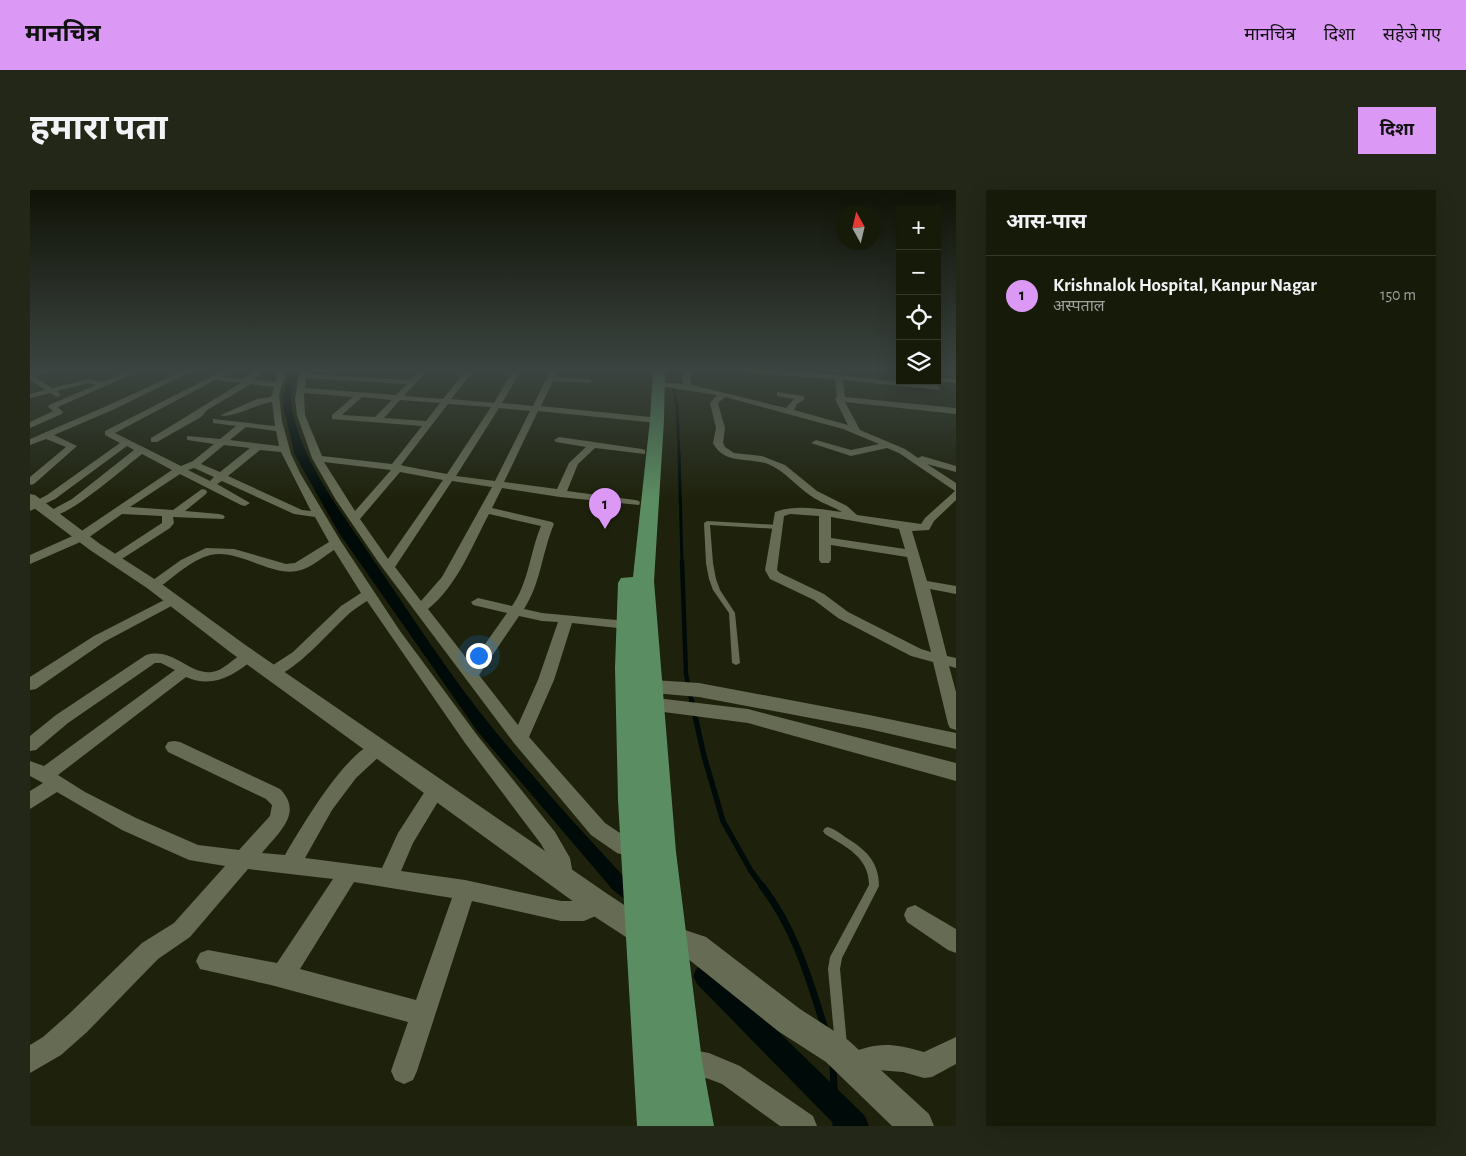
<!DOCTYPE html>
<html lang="hi">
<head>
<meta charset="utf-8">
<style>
  :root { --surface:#161a09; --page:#232717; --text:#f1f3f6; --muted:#9ea19c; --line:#35382a; --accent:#db99f5 }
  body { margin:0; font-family:"Alegreya Sans","Noto Sans Devanagari",sans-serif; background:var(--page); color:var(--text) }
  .controls { position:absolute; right:15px; top:15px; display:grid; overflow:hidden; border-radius:0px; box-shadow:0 5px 20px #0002 }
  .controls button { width:45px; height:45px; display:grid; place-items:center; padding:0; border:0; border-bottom:1px solid var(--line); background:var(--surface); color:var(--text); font:25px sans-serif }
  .compass { position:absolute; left:806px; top:15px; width:45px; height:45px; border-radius:50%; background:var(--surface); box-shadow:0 5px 20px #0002; rotate:352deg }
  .you { position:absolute; left:448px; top:465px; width:18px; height:18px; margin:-12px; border:4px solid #fff; border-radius:50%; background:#1a73e8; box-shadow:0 0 0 8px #1a73e833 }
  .badge { display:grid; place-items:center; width:32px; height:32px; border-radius:50%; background:var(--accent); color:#111; font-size:16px; font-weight:700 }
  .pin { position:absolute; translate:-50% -41px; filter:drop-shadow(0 1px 2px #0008) }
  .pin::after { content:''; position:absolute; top:26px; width:18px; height:15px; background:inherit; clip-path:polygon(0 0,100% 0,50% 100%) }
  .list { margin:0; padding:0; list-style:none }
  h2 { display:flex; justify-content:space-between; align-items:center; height:65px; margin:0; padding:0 20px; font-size:21px }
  h2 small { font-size:16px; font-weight:400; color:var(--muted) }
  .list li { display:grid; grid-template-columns:32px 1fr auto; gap:15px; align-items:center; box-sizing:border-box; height:80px; padding:0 20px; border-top:1px solid var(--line) }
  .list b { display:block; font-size:19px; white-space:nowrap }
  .list p { margin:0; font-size:16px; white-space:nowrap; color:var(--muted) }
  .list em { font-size:16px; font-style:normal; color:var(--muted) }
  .icon { flex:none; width:28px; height:28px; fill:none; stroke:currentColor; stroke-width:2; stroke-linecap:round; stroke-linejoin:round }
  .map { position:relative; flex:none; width:926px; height:936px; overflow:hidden; border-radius:0px }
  header { display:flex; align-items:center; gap:30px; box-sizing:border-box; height:70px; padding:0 25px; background:var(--accent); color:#111 }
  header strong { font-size:24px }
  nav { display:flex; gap:28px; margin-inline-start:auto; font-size:18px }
  .intro { display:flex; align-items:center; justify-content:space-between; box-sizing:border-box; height:120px; padding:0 30px }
  h1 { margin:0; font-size:35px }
  .button { padding:12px 22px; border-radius:0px; background:var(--accent); color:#111; font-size:18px; font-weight:700 }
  main { display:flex; gap:30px; padding:0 30px }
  aside { flex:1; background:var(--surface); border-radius:0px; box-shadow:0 5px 20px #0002 }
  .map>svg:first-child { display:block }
  .water { fill:#000a08 }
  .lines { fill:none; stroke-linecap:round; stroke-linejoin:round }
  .stream-far4 { stroke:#000a08; stroke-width:2.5 }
  .stream-far3 { stroke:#000a08; stroke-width:3 }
  .stream-far2 { stroke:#000a08; stroke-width:4.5 }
  .stream-far1 { stroke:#000a08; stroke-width:5.5 }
  .stream { stroke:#000a08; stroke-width:7 }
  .canal { fill:#000a08; fill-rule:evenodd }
  .service { fill:#666c53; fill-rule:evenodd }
  .minor { fill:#666c53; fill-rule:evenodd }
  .tertiary { fill:#666c53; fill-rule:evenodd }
  .trunk { fill:#5b8d63; fill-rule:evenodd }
</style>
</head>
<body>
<header>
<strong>मानचित्र</strong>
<nav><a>मानचित्र</a><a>दिशा</a><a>सहेजे गए</a></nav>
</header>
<div class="intro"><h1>हमारा पता</h1><a class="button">दिशा</a></div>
<main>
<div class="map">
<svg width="926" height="936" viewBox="0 0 926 936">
  <rect width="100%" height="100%" fill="#1e220c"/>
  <path class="water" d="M260 179H269C266 189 260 201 261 212 268 267 312 323 342 368 382 426 420 486 465 541 507 592 552 642 598 691L597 711 583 700 448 542 309 343 265 265 253 216V208Z"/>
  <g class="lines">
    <path class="stream-far4" d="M642 179V192L647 216 649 263"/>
    <path class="stream-far3" d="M649 262 652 372"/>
    <path class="stream-far2" d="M652 371 656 484 662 513"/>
    <path class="stream-far1" d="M662 512 674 566 693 631 721 681 733 697"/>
    <path class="stream" d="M732 696C765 739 779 788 795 839
      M803 876 806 936"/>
    <path class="canal" d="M675 774 683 778 835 926 839 936H806L667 794 663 786 667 778Z"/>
    <path class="service" d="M677 331 748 335 751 337 748 339 680 335 683 373 686 389 690 400 705 423 710 473 706 475 702 473 699 423 683 400 679 389 676 373 674 333Z
      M798 637C804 639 810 643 815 647 835 659 849 671 849 696L812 768 810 779 817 855 815 859 811 861 807 859 805 855 798 779 800 767 839 695C839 667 816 657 795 644L793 641 795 638Z"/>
    <path class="minor" d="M104 179H114L28 217 33 222 32 224 0 238V232L23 221 18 217 19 215 66 195 59 193 27 201 31 205 27 207 20 203 0 208V204L15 200 0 189V184L22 198 59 189 72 192Z
      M157 179H166L85 219 24 245 47 256 4 294 0 295V287L36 257 16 249 0 255V249L79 215Z
      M196 179H205L192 187 213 189 230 179H239L223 189 245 192 249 179H257L249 205 252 231 261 264 270 283 310 350 370 441 447 545 525 642 540 668 544 690 541 697 534 699 527 697 520 670 511 654 435 553 337 411C331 415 326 418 321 422 304 436 258 492 237 487L234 483 237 479 263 462 311 416 331 403 304 360C294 366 282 377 271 380 243 389 210 358 180 365 161 370 144 387 128 398L123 399 116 395 151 370 176 358 204 359 256 374 265 373 299 352 285 327 264 324 192 291 187 294 220 313 215 316 211 315 150 284 100 317 143 320 172 299 176 300 177 302 176 304 155 321 189 324 193 325 195 327 193 329 143 327 144 333 140 338 84 374 80 373 78 370 80 367 132 333V326L92 324 55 350 0 374V365L47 344 142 280 112 264C96 276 35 331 18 326L16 324 18 322 42 309 104 260 97 256 25 309 0 321V314L17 305 90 253 75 245V241ZM185 190 211 193C180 211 152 230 121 248V252H127L171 227 177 220 221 194 244 197 241 207 227 209 191 225C198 230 230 213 242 212L245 236 183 229V233L206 236 190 249 157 246V250L184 254 163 271 151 276 85 243ZM216 237 246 241 249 256 200 250ZM194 255 220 258 190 282 171 274ZM230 260 251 262 281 321 272 320 198 286ZM164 278 184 287 180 291 158 280Z
      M270 179H278L277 184 381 190 391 179H399L374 206 413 209 437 179H445L421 209 464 213 484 179H492L472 213 503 216 521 179H529L525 187 559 189 563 191 559 193 523 191 511 216 630 228V232L627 233 508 221 474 292 527 299 539 273 556 257 526 252 524 250 529 247 612 259 615 260V264L565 258 548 274 537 301 605 310 609 311 610 313 609 315 530 307 472 298 462 318 522 332 524 334C512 362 511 393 494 419L512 423 597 431 602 432 604 435 602 438 597 439 542 433 524 490 499 547 575 633 599 649 612 653 615 659 612 665 605 668 587 663 561 645 484 553 349 373 306 310 282 268 267 225 265 209ZM276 188 377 194 366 205 275 198ZM274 203 323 207 302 225V229L392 236 362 274 292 266 275 225ZM332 207 362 210 345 227 312 225ZM370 210 410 213 396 231 354 228ZM418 214 461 217 417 284 374 276 371 275ZM469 218 500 221 465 291 426 286ZM294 272 361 280 325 321ZM370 282 413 290 358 369 330 329ZM422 291 462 297 412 387 391 411 365 377ZM459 324 511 336C500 362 499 392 482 416L448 408 441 412 443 415 477 423 441 474 398 419C427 396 442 356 459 324ZM489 426 512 431 528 432 508 490 488 535 449 485Z
      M655 179H663L660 188 662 195 756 218 764 209 747 206V202L774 206V210L767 214 764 220 818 235 805 209 807 207 805 189 719 183 707 179 788 183 900 195 897 191H905L910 198 909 200 813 190 815 207 926 218V224L815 212 830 240 875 259 888 268 892 266 926 276V282L897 274 926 293V310L904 331 899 340 882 341 897 391 926 396V404L900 399 917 466 926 468V478L919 476 926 502V540L920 538 918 534 903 472 881 466 808 428 784 410 740 389 735 380 745 322C767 314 789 319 812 322 802 316 791 313 781 306 766 296 755 281 738 274 718 267 694 275 683 253L686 238 680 213 687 205 629 196 625 194 629 192 653 194 652 188ZM695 207 813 239 849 254 821 260 786 250 781 253 821 266 857 258 869 263 925 301 895 328 891 334 827 325 817 316 787 301 755 275 732 266 704 263 695 257 693 253 695 238 688 213ZM760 324 789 326V370L791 373H799L801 370V355L877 367 901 462 891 459 818 422 794 404 750 383 747 380 754 326ZM801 327 869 339 875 359 801 348Z
      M907 187 926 189V193L907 191Z
      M142 406 149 410 147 413 74 452 6 499 0 500V487L64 446Z
      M219 461 224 463 226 466 224 469C204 485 183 499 156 487L28 585 55 602 106 628 168 655 209 660 240 626 242 615 236 609 138 562 135 557 138 552 144 551 150 552 250 599C274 623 248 643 232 663L255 665C268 643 324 545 353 553L356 558 353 563 326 588 302 620 275 668 352 678 368 643 399 595 406 593 413 595 415 600 383 653 371 681 435 690 531 711H553L569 704 577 707 580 714 577 721 554 731H531L442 711 387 881 383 890 374 894 365 890 361 881 378 832 241 795 170 779 166 771 170 763 178 760 247 773 303 689 218 679 160 747 128 769 57 842 31 865 0 883V855L13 847 39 824 112 753 144 733 195 676 159 670 92 640 27 602 0 619V601L13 593 0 586V571L14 576 145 480 131 473H125L38 533 6 560 0 561V546L26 525 116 465C144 457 158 485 182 482 196 480 205 465 219 461ZM324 692 422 708 386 810 270 779Z
      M885 715 926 739V763L918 760 877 732 874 725 877 718Z
      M926 847V874L902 887 894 888 873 882 847 880 822 888 813 884 809 875 813 866C846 852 859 852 894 862Z
      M652 858 679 863 710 876 783 926 787 936H750L692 894 679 889 643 880 639 871 643 862Z"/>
    <path class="tertiary" d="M10 179H26L0 187V181Z
      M0 304 5 305 70 354 129 392 214 454 579 705 617 730 637 734 676 747 770 819 818 850 899 924 904 936H862L796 872 748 841 657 768 602 751 559 723 200 462 117 398 60 360 0 315Z
      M607 489 669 493 839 525 926 543V559L839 539 669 507 600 501 597 496 600 491Z
      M610 506 718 519 926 573V591L718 533 603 518 600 513 603 508Z"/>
    <path class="trunk" d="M623 179H635L634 230 624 391 646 662 672 871 684 936H607L588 610 585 478 588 393 591 388 603 387 620 230Z"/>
  </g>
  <linearGradient id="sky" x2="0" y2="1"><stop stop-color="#101307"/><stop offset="0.58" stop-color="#3b4440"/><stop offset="1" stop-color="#3b4440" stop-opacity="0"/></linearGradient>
  <rect width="926" height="310" fill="url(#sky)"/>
</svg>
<div class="controls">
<button>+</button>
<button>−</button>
<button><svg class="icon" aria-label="locate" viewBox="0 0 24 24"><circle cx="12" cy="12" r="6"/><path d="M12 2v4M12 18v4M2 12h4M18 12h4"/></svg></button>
<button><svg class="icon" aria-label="layers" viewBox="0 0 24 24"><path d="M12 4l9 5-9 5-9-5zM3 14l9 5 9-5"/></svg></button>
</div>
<svg class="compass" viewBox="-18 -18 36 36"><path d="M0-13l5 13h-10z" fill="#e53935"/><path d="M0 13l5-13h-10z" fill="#9ea19c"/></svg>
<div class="you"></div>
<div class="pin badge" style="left:575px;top:339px">1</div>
</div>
<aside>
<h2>आस-पास<small></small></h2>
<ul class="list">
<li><span class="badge">1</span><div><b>Krishnalok Hospital, Kanpur Nagar</b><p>अस्पताल</p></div><em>150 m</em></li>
</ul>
</aside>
</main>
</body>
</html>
